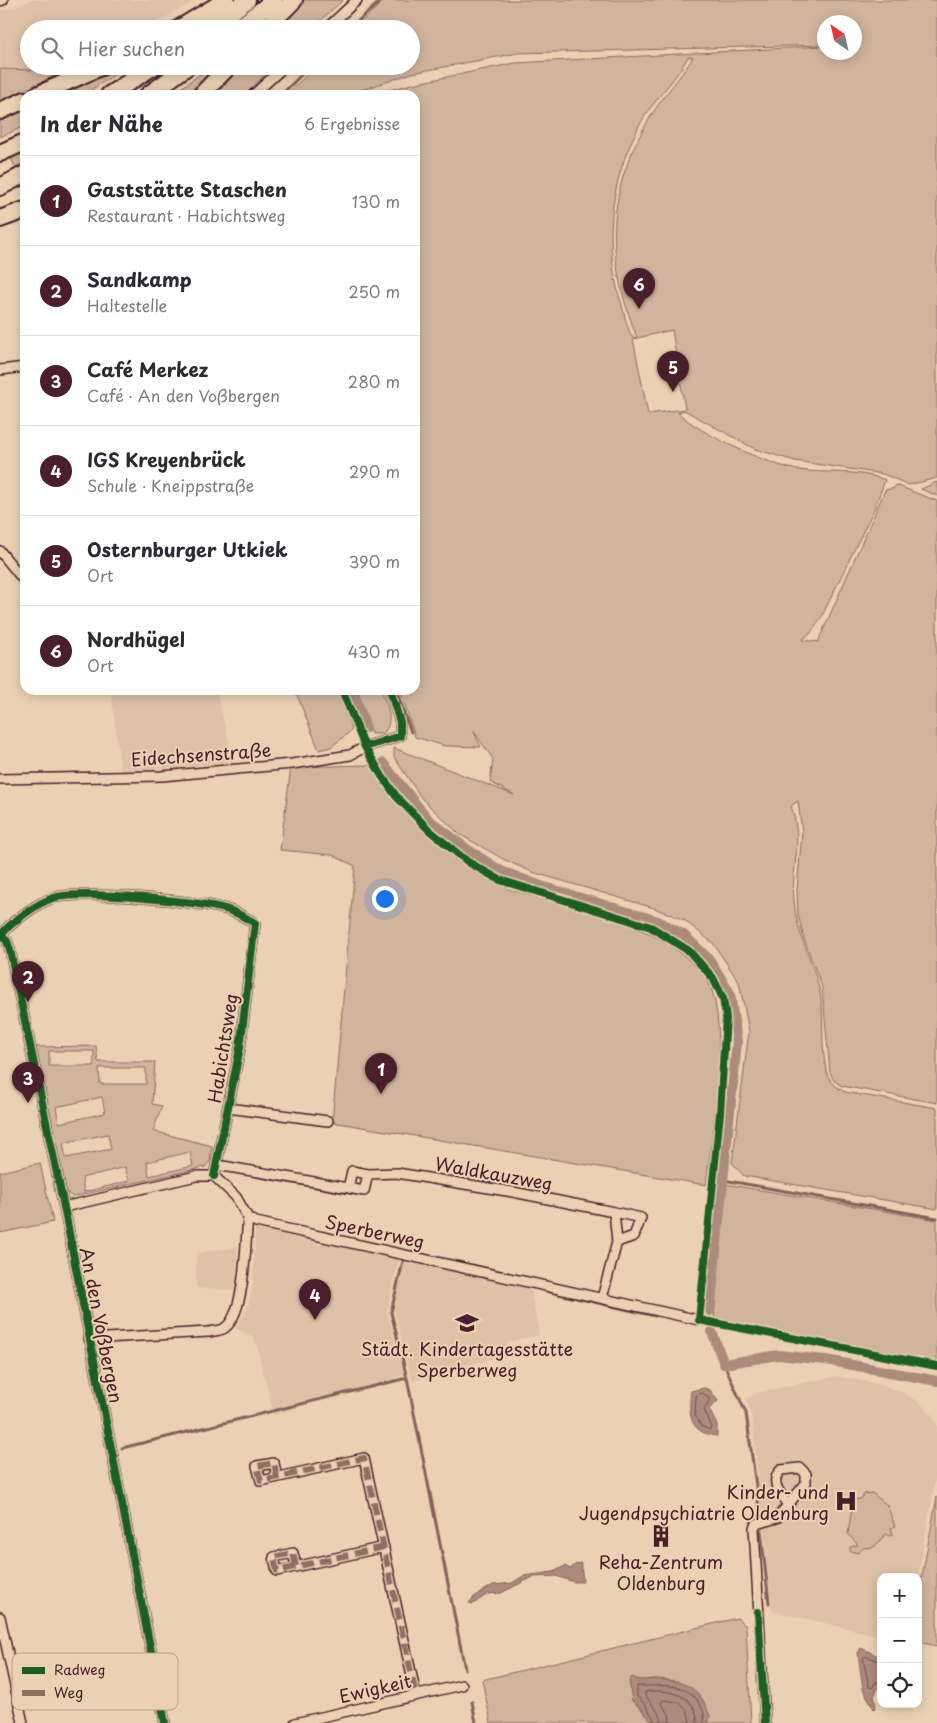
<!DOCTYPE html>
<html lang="de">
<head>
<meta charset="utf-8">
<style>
  :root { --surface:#fff; --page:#f2f2f3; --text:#2b2b33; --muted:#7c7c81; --line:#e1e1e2; --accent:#4a1f2b }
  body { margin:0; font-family:"Playpen Sans",sans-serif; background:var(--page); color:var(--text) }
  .controls { position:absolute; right:15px; bottom:15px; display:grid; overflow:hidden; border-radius:10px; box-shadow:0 2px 12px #0003 }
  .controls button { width:45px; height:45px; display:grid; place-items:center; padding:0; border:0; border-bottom:1px solid var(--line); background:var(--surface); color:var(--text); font:25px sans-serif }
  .compass { position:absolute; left:817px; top:15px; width:45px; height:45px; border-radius:50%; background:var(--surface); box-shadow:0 2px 12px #0003; rotate:326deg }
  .you { position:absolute; left:384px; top:898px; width:18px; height:18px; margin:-12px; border:4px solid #fff; border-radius:50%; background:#1a73e8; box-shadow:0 0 0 8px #1a73e833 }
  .badge { display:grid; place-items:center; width:32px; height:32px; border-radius:50%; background:var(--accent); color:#fff; font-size:16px; font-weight:700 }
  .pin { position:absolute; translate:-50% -41px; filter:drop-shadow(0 1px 2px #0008) }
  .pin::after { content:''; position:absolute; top:26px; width:18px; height:15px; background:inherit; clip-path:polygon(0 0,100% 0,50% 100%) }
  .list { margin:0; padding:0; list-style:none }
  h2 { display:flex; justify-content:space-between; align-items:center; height:65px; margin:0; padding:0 20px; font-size:21px }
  h2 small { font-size:16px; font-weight:400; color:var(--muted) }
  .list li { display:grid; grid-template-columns:32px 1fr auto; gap:15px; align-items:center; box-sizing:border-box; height:90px; padding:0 20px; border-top:1px solid var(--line) }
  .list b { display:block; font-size:19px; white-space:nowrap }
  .list p { margin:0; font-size:16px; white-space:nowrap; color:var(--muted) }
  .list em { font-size:16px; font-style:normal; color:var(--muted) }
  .icon { flex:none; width:28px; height:28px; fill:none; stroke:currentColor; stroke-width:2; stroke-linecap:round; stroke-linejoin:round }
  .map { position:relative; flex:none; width:937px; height:1723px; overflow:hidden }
  .search { position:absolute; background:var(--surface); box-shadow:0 2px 12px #0003; left:20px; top:20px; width:400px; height:55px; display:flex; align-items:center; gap:12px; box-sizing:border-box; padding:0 18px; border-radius:28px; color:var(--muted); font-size:19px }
  .panel { position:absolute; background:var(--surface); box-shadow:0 2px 12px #0003; left:20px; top:90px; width:400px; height:605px; border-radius:15px }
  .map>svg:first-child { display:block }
  .built { fill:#dec2a8 }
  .green { fill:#d0b49d; stroke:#8d6a64; fill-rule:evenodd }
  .water { fill:#ac8b7d; stroke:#85605c }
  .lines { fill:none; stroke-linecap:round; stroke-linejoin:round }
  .shore { stroke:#714a4c; stroke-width:1 }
  .stream { stroke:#85605c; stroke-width:3 }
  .canal { stroke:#ac8b7d; stroke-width:10 }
  .minor-casing { stroke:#4a1f2b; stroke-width:12 }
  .motorway-casing { stroke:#4a1f2b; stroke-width:20 }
  .minor { stroke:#ebd1b3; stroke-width:9 }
  .motorway { stroke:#ebd1b3; stroke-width:16 }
  .quiet { stroke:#8d6e63; stroke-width:6; stroke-dasharray:12 6; stroke-linecap:butt }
  .cycleway-casing { stroke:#ebd1b3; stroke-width:11 }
  .cycleway { stroke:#1b5e20; stroke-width:8 }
  .labels { text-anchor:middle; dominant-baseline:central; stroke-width:4; stroke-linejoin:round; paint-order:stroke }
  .street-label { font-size:18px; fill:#4a1f2b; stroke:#ebd1b3 }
  .poi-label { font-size:18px; fill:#4a1f2b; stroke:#ebd1b3 }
  .key { fill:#ebd1b3; stroke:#bb9c8a; stroke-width:1 }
  .key-label { font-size:14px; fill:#4a1f2b }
</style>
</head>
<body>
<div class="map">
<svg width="937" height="1723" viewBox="0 0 937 1723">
  <rect width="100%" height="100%" fill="#ebd1b3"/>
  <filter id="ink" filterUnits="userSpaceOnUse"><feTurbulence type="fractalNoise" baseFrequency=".02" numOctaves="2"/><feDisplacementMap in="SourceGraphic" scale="10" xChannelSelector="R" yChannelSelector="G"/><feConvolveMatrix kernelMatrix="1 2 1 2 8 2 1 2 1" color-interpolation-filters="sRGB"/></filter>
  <g filter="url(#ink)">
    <path class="built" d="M31 0H196L145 29H29V66H73L64 71 0 69V10L15 7Z
      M115 690H216L234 762 121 773 111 691Z
      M255 1227 399 1258 387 1311 404 1375 274 1415 255 1339 236 1328 248 1307 253 1283Z
      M237 1247 238 1291 196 1288V1253Z
      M404 1260 531 1290 539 1335 509 1342 502 1356 412 1381 394 1310Z
      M836 1376 875 1383 902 1392 919 1402 932 1415 937 1424V1470L918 1577H881V1636L772 1611 752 1419 746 1398 760 1392Z"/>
    <path class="green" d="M303 0H343L311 29H276Z
      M384 0H937V478L909 485 883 474 795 461 755 449 684 410 678 412C697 433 769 465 798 470 825 474 858 469 885 480L874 509 822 616 810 634 802 640 818 642 885 490 894 488 896 485 937 501V1103L842 1086 834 1081 830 1072 822 987 804 939 798 915 797 889 802 832 798 801 791 806C804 843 791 865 794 900 796 934 813 960 820 992 825 1018 820 1047 827 1073 830 1082 836 1087 845 1092L937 1108V1209L744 1176 732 1163 749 1031 739 982 713 943 684 920 654 908 532 872 505 860 459 834 422 799 394 757V748L514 795 490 782 493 759 473 730 481 747 445 746 415 737 400 690H415V95H372L412 84 515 63 824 46V52H854V22H824V45L518 53 412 73 362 90 356 95H286L316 66H411V29H355ZM688 57H693C681 78 663 95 651 116 605 191 605 256 637 337L633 338C627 329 625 316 622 306 603 246 609 184 638 128 651 102 674 83 688 57ZM672 330 685 409 648 414 633 339Z
      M115 66H128L83 95H47Z
      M212 66H216L189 95H171Z
      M240 66H273L245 95H212Z
      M0 69 64 71 0 102Z
      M25 105V126L0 137V117Z
      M25 151V162L15 167 11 158Z
      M937 482V496L921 489Z
      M295 690H337L352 730 331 747 319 750Z
      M356 690H381C387 706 395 720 383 734H371Z
      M371 765C405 814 446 860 502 886 514 892 529 894 542 898 593 913 661 927 697 968 701 973 707 977 709 983 730 1028 712 1134 706 1185L332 1122 355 866 332 855 280 850 291 767Z
      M96 1046 98 1062H155L152 1104 162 1106 153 1131 212 1146 210 1161 205 1167 72 1197 66 1191 35 1047ZM49 1051H94V1066H49ZM99 1068H146V1084H100ZM102 1097 105 1113 59 1123 56 1107ZM108 1134 111 1149 66 1158 63 1143ZM190 1152 193 1166 149 1176 147 1162ZM125 1167 129 1181 84 1192 82 1178Z
      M40 1163 53 1222 0 1233V1172Z
      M725 1184 937 1220V1363L714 1319Z
      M872 1493 887 1505 895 1526 891 1528 893 1534 889 1536 886 1534 874 1547 863 1548 858 1553 850 1551V1547L858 1545 848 1534 853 1501 862 1498 864 1494Z
      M937 1497V1646L918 1642V1597Z
      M737 1618 746 1626 751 1723H708L710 1717 678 1681 654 1679 640 1681 632 1701C642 1708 647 1720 659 1723H491L482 1680Z"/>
    <path class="water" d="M704 1388 710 1390 718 1401 709 1409 717 1425V1436C689 1433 688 1415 691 1391Z
      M581 1563 583 1582H574L556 1576 533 1577 501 1593 488 1594 473 1604 469 1603 474 1597 493 1585 512 1583 523 1576 553 1572 565 1566 570 1569 576 1564Z
      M861 1648 876 1655 881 1660V1681L874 1696 876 1707 874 1709 863 1689 858 1653Z
      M632 1677C641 1682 646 1679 655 1679 684 1681 701 1686 710 1717L708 1723 651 1721 640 1707 632 1701 629 1680Z"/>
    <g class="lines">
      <path class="shore" d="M703 1393 710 1399 704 1410 712 1427 710 1430 701 1426 695 1415 696 1396Z
        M881 1662 866 1656 863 1658 869 1687 872 1688 876 1682 881 1681
        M656 1723 645 1704 637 1697V1686C659 1687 683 1680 698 1701 703 1708 705 1715 704 1723
        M662 1723 660 1715 645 1695V1692C668 1688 699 1695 697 1723
        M670 1723 669 1714 661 1703 663 1700 679 1702 688 1712 690 1723"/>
      <path class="stream" d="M349 29 382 0
        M281 95 310 66
        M396 690 411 732
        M723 1180 937 1218
        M546 1291 655 1316
        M724 1364 746 1413 760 1515
        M407 1378 465 1669
        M122 1448 407 1378 391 1312 404 1257
        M761 1531 769 1603
        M472 1702 476 1723"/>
      <path class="canal" d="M353 690 366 728
        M383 763 428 819 467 849 501 871 541 886 658 921 684 935 709 959 730 993 737 1042 710 1311
        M712 1332 724 1364 778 1355 826 1360 937 1381"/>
      <defs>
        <path id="minor" d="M0 1 3 0
          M326 29 357 0
          M253 95 285 66
          M0 370 25 367
          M0 551 25 582
          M0 779 162 776 292 764 350 755 365 747 400 736V722L390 690
          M0 935 7 941 10 950 64 1207 165 1723
          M1 935C10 923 39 902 53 898 80 890 204 901 231 911 240 914 247 919 255 923L240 1048 214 1176
          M228 1108 328 1121
          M216 1165C266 1173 315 1182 364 1191L368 1174 352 1171 348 1188
          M368 1174 397 1173 513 1192 614 1212
          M64 1207 196 1176H214L236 1197 248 1218 256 1222 699 1320
          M602 1298 617 1242 614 1212 641 1218 634 1236 617 1242
          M89 1339 208 1332C213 1331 219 1331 223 1329 246 1317 245 1242 248 1218
          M277 1477 274 1463 257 1466 261 1481 364 1458 416 1695
          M296 1566 293 1553 274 1557 277 1571 384 1547
          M0 1617 23 1723
          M295 1723 462 1685
          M765 1723 754 1528 756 1524 777 1518 806 1483V1474L800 1468 781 1470C769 1481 780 1493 787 1504"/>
        <path id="motorway" d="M178 29 226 0
          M210 29 247 0
          M237 29 274 0
          M265 29 294 0
          M37 95 103 66
          M109 95 154 66
          M148 95 188 66
          M201 95 229 66
          M0 111 25 100
          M0 153 25 142
          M0 187 25 174
          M0 219 25 210"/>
      </defs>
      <use href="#minor" class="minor-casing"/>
      <use href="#motorway" class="motorway-casing"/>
      <use href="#minor" class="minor"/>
      <use href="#motorway" class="motorway"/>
      <path class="quiet" d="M277 1477 274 1463 257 1466 261 1481 364 1458 416 1695
        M296 1566 293 1553 274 1557 277 1571 384 1547"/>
      <defs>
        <path id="cycleway" d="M342 690 365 747 382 776 396 796 429 830 468 862 500 880 651 927 689 951 713 978 723 998 726 1017 720 1113 699 1320 937 1366
          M365 747 400 736V722L390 690
          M0 935 7 941 10 950 64 1207 165 1723
          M1 935C10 923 39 902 53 898 80 890 204 901 231 911 240 914 247 919 255 923L240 1048 214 1176
          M758 1612 765 1723"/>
      </defs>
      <use href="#cycleway" class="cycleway-casing"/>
      <use href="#cycleway" class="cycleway"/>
    </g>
  </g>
  <defs>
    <symbol id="school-bare" viewBox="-9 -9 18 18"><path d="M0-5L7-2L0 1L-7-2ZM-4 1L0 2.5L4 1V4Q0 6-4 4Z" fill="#4a1f2b" stroke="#ebd1b3" stroke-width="2.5" paint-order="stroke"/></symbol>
    <symbol id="hospital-bare" viewBox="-9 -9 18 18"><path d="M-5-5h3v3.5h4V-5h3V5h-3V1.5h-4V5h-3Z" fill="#4a1f2b" stroke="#ebd1b3" stroke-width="2.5" paint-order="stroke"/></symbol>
    <symbol id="building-bare" viewBox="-9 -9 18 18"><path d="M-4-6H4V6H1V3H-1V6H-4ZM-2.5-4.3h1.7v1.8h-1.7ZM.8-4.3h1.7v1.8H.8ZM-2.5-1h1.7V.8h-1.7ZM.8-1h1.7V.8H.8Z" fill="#4a1f2b" stroke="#ebd1b3" stroke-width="2.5" paint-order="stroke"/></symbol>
  </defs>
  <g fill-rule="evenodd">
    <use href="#school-bare" x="451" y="1307" width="32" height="32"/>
    <use href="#hospital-bare" x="830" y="1485" width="32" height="32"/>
    <use href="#building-bare" x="645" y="1520" width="32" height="32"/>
  </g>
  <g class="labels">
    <g class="street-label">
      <text transform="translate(201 754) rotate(-4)">Eidechsenstraße</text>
      <text transform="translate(222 1048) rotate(-81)">Habichtsweg</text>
      <text transform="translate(494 1173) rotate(10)">Waldkauzweg</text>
      <text transform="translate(375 1231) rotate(12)">Sperberweg</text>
      <text transform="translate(102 1325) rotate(79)">An den Voßbergen</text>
      <text transform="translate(375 1688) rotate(-13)">Ewigkeit</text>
    </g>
    <g class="poi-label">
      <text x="467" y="1348">Städt. Kindertagesstätte<tspan x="467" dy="21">Sperberweg</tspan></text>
      <text x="829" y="1491" text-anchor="end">Kinder- und<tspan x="829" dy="21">Jugendpsychiatrie Oldenburg</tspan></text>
      <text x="661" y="1561">Reha-Zentrum<tspan x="661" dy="21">Oldenburg</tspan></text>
    </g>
  </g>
  <rect x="12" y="1653" width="166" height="57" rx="8" class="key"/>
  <rect x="22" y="1667" width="23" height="7" fill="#1b5e20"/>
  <rect x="22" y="1690" width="23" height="6" fill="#8d6e63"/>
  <g class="key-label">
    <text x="54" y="1675">Radweg</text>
    <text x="54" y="1698">Weg</text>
  </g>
</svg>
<div class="controls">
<button>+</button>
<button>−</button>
<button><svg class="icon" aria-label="locate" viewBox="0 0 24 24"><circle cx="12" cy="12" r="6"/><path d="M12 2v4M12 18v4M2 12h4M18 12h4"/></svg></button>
</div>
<svg class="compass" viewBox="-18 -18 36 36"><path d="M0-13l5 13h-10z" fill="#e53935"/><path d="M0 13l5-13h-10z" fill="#7c7c81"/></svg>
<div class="you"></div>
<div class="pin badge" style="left:381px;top:1094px">1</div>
<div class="pin badge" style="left:28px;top:1002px">2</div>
<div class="pin badge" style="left:28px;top:1103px">3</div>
<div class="pin badge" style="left:315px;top:1320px">4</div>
<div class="pin badge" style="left:673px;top:392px">5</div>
<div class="pin badge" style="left:639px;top:309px">6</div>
<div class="search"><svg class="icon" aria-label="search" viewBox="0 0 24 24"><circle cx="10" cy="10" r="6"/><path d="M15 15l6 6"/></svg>Hier suchen</div>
<section class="panel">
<h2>In der Nähe<small>6 Ergebnisse</small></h2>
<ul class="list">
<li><span class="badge">1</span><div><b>Gaststätte Staschen</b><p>Restaurant · Habichtsweg</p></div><em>130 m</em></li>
<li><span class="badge">2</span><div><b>Sandkamp</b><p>Haltestelle</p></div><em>250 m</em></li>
<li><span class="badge">3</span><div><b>Café Merkez</b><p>Café · An den Voßbergen</p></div><em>280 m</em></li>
<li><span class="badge">4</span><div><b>IGS Kreyenbrück</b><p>Schule · Kneippstraße</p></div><em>290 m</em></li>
<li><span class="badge">5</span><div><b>Osternburger Utkiek</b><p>Ort</p></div><em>390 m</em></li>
<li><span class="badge">6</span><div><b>Nordhügel</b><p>Ort</p></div><em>430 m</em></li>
</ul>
</section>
</div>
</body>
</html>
